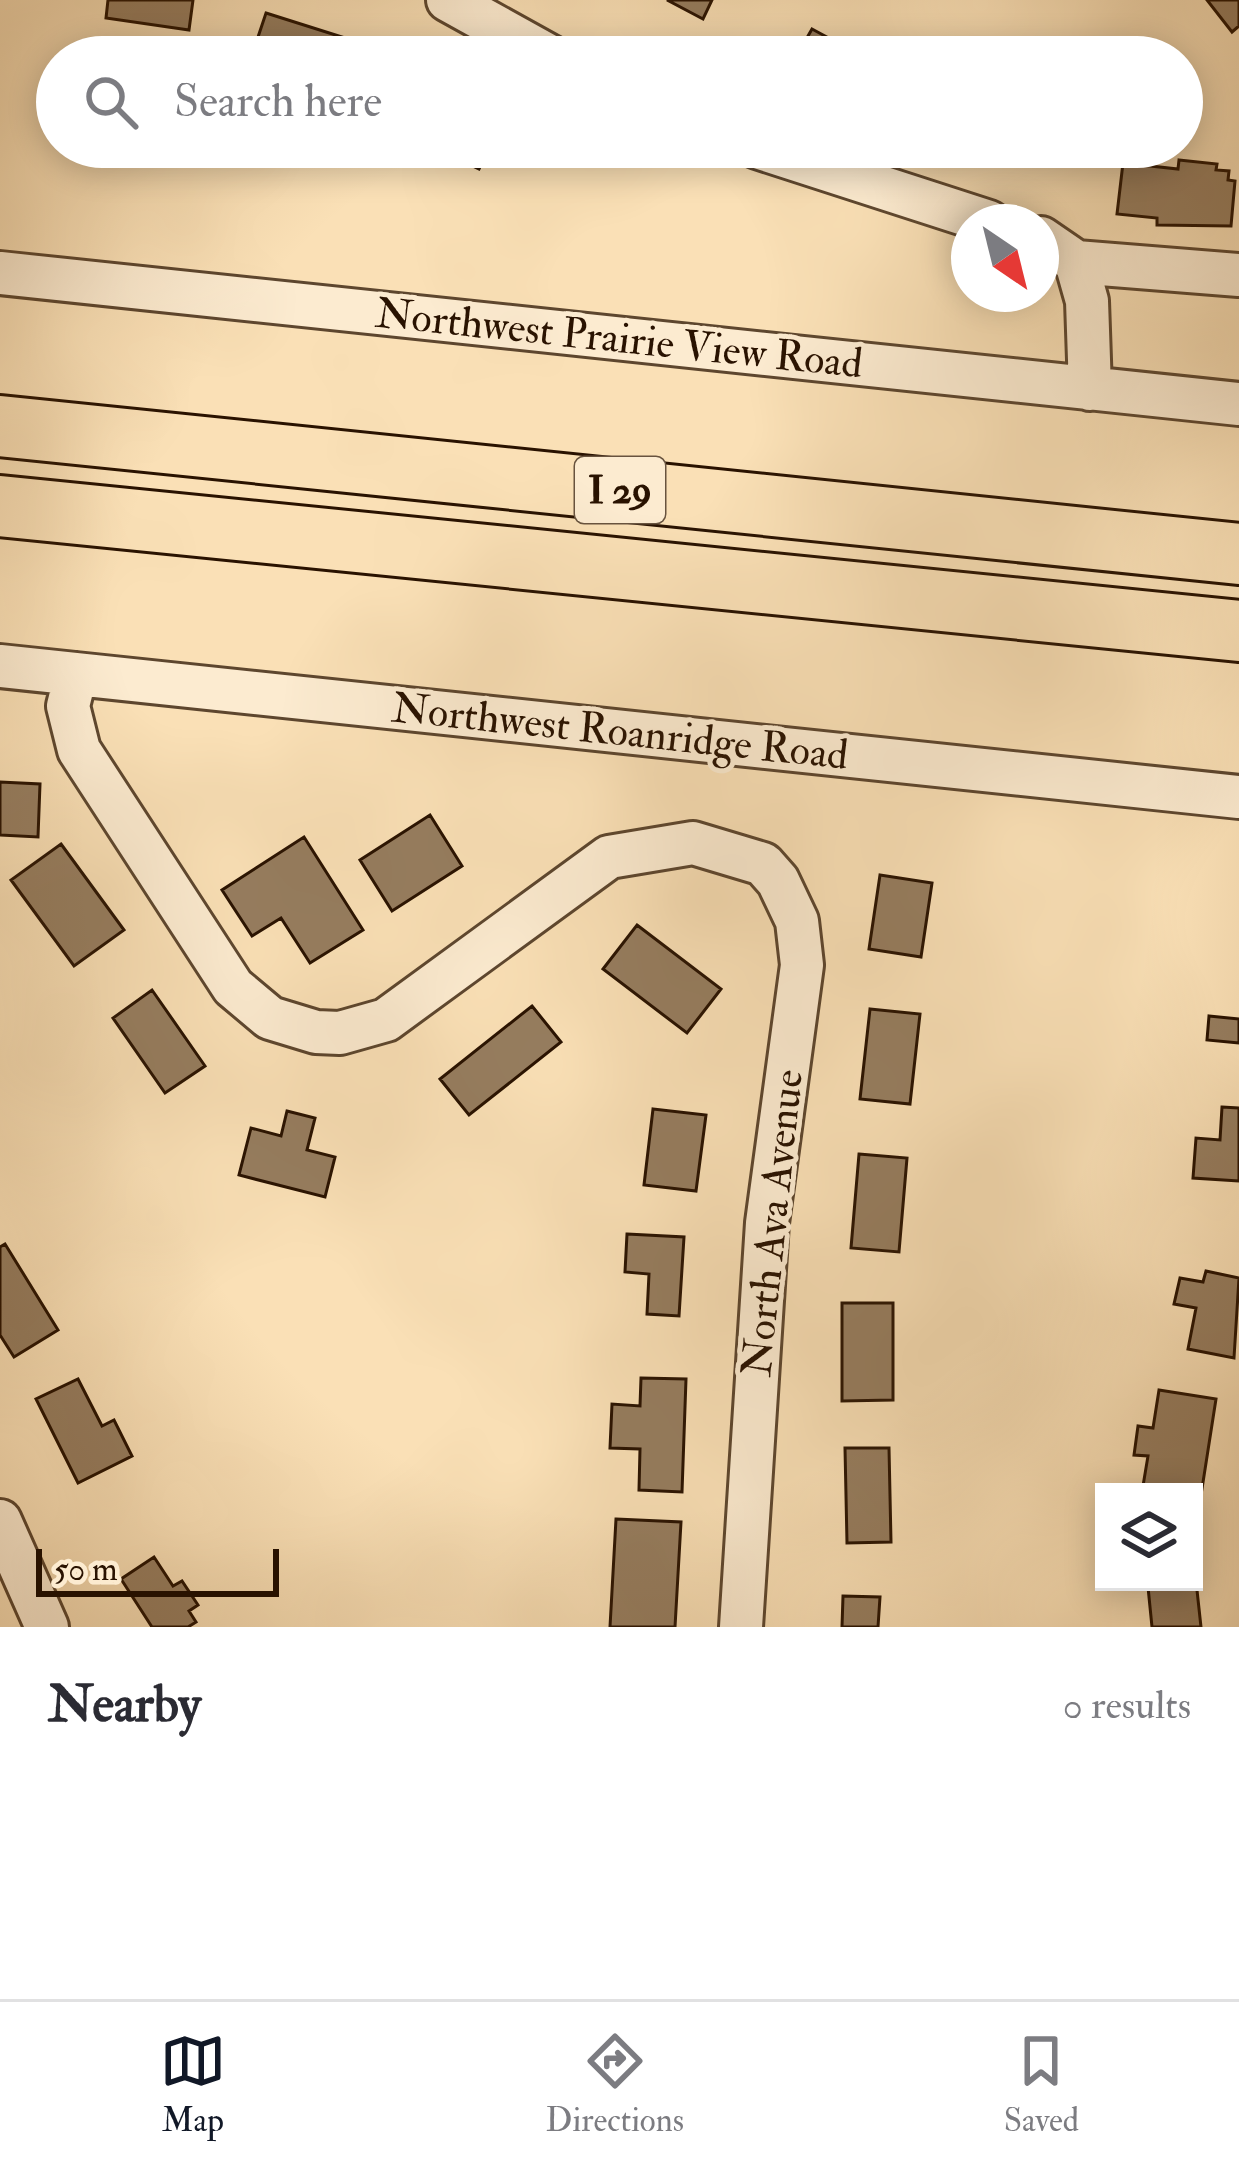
<!DOCTYPE html>
<html lang="en">
<head>
<meta charset="utf-8">
<style>
  :root { --surface:#fff; --page:#f2f2f3; --text:#2b2b33; --muted:#7c7c81; --line:#e1e1e2; --accent:#111827 }
  body { margin:0; font-family:"IM FELL Double Pica",serif; background:var(--page); color:var(--text) }
  .controls { position:absolute; right:36px; bottom:36px; display:grid; overflow:hidden; border-radius:0px; box-shadow:0 6px 30px #0003 }
  .controls button { width:108px; height:108px; display:grid; place-items:center; padding:0; border:0; border-bottom:3px solid var(--line); background:var(--surface); color:var(--text); font:60px sans-serif }
  .compass { position:absolute; left:951px; top:204px; width:108px; height:108px; border-radius:50%; background:var(--surface); box-shadow:0 6px 30px #0003; rotate:145deg }
  .scale { position:absolute; left:36px; bottom:30px; width:243px; box-sizing:border-box; padding-left:12px; border:6px solid #291200; border-top:0; font-size:33px; line-height:42px; white-space:nowrap; color:#291200; -webkit-text-stroke:9px #fcebd0; paint-order:stroke }
  .list { margin:0; padding:0; list-style:none }
  h2 { display:flex; justify-content:space-between; align-items:center; height:156px; margin:0; padding:0 48px; font-size:51px }
  h2 small { font-size:39px; font-weight:400; color:var(--muted) }
  .icon { flex:none; width:66px; height:66px; fill:none; stroke:currentColor; stroke-width:2; stroke-linecap:round; stroke-linejoin:round }
  .map { position:relative; flex:none; width:1239px; height:1627px; overflow:hidden }
  .search { position:absolute; background:var(--surface); box-shadow:0 6px 30px #0003; left:36px; right:36px; top:36px; height:132px; display:flex; align-items:center; gap:30px; box-sizing:border-box; padding:0 42px; border-radius:66px; color:var(--muted); font-size:45px }
  .sheet { height:372px; background:var(--surface) }
  nav { display:flex; justify-content:space-around; align-items:center; box-sizing:border-box; height:168px; border-top:3px solid var(--line); background:var(--surface); font-size:33px; color:var(--muted) }
  nav a { display:grid; justify-items:center; gap:6px }
  nav .on { color:var(--accent) }
  .map>svg:first-child { display:block }
  .building { fill:#967d5f; stroke:#291200; stroke-width:3 }
  .lines { fill:none; stroke-linecap:round; stroke-linejoin:round }
  .minor-casing { stroke:#5d462e; stroke-width:48 }
  .highway-casing { stroke:#291200; stroke-width:66 }
  .minor { stroke:#fcebd0; stroke-width:42 }
  .highway { stroke:#fae0b6; stroke-width:60 }
  .labels { text-anchor:middle; dominant-baseline:central; stroke-width:10; stroke-linejoin:round; paint-order:stroke }
  .shield { fill:#fcebd0; stroke:#68533e; stroke-width:3 }
  .shield-label { font-size:39px; font-weight:bold; fill:#291200 }
  .street-label { font-size:42px; fill:#291200; stroke:#fcebd0 }
</style>
</head>
<body>
<div class="map">
<svg width="1239" height="1627" viewBox="0 0 1239 1627">
  <rect width="100%" height="100%" fill="#fae0b6"/>
  <filter id="stains"><feTurbulence type="fractalNoise" baseFrequency=".00167" numOctaves="4"/><feColorMatrix values="0 0 0 0 .2 0 0 0 0 .09 0 0 0 0 .02 0 0 0 .5 -.17"/></filter>
  <radialGradient id="worn" r=".72"><stop offset=".6" stop-color="#630" stop-opacity="0"/><stop offset="1" stop-color="#630" stop-opacity=".3"/></radialGradient>
  <path class="building" d="M108 0H193L189 30 106 18Z
    M667 0H712L703 19Z
    M1207 0H1239V26L1232 32Z
    M266 13 361 43 357 57H279L254 49Z
    M812 29 864 57H796Z
    M433 147H490L479 169Z
    M1179 160 1217 164 1216 170 1229 171 1228 180 1235 181 1231 226 1157 225V218L1117 214 1123 163 1178 169Z
    M0 782 40 784 38 837 0 835Z
    M430 815 462 866 392 911 360 860Z
    M304 837 363 930 310 963 281 918 252 936 222 890Z
    M61 844 124 930 74 966 11 880Z
    M880 875 932 883 921 957 869 949Z
    M637 925 721 989 687 1033 603 969Z
    M152 990 205 1066 165 1093 113 1018Z
    M532 1006 561 1042 469 1115 440 1079Z
    M870 1009 920 1014 910 1104 860 1099Z
    M1209 1016 1239 1019V1043L1207 1040Z
    M1222 1107 1239 1108V1181L1193 1178 1196 1138 1220 1140Z
    M653 1109 706 1115 696 1191 644 1185Z
    M287 1111 315 1118 307 1150 335 1157 325 1197 239 1175 251 1128 281 1136Z
    M859 1154 907 1158 899 1252 851 1248Z
    M627 1234 684 1237 679 1316 647 1314 649 1274 625 1272Z
    M5 1244 58 1330 14 1357 0 1335V1247Z
    M1206 1271 1239 1278 1234 1358 1188 1349 1196 1308 1174 1304 1180 1278 1203 1282Z
    M842 1303H893V1400L842 1401Z
    M641 1378 686 1379 682 1492 639 1490 640 1449 610 1448 612 1404 640 1406Z
    M78 1379 102 1426 114 1420 132 1456 78 1483 36 1399Z
    M1159 1390 1216 1399 1199 1508 1194 1507V1492H1142L1148 1456 1134 1455 1138 1426 1153 1428Z
    M845 1448H889L891 1542 847 1543Z
    M616 1519 681 1522 675 1627H610Z
    M154 1557 173 1586 182 1581 198 1605 189 1611 196 1622 188 1627H152L121 1579Z
    M1196 1581 1201 1627H1152L1148 1587Z
    M843 1596 880 1597 878 1627H842Z"/>
  <g class="lines">
    <defs>
      <path id="minor" d="M448 0 551 57
        M757 147 989 222
        M1041 238 1076 262 1087 301 1090 389
        M1076 262 1239 275
        M0 273 1239 404
        M0 666 1239 797
        M76 674 68 706 79 750 233 987 270 1018 316 1032 340 1033 386 1020 609 857 693 843 763 864 778 881 797 921 802 965 767 1223 741 1627
        M0 1521 47 1627"/>
      <path id="highway" d="M0 426 1239 554
        M0 506 1239 631"/>
    </defs>
    <use href="#minor" class="minor-casing"/>
    <use href="#highway" class="highway-casing"/>
    <use href="#minor" class="minor"/>
    <use href="#highway" class="highway"/>
  </g>
  <g class="labels">
    <rect class="shield" x="575" y="457" width="90" height="66" rx="9"/>
    <g class="shield-label">
      <text x="620" y="490">I 29</text>
    </g>
    <g class="street-label">
      <text transform="translate(619 339) rotate(6)">Northwest Prairie View Road</text>
      <text transform="translate(620 732) rotate(6)">Northwest Roanridge Road</text>
      <text transform="translate(773 1223) rotate(-84)">North Ava Avenue</text>
    </g>
  </g>
  <rect width="100%" height="100%" filter="url(#stains)"/>
  <rect width="100%" height="100%" fill="url(#worn)"/>
</svg>
<div class="controls">
<button><svg class="icon" aria-label="layers" viewBox="0 0 24 24"><path d="M12 4l9 5-9 5-9-5zM3 14l9 5 9-5"/></svg></button>
</div>
<svg class="compass" viewBox="-18 -18 36 36"><path d="M0-13l5 13h-10z" fill="#e53935"/><path d="M0 13l5-13h-10z" fill="#7c7c81"/></svg>
<div class="scale">50 m</div>
<div class="search"><svg class="icon" aria-label="search" viewBox="0 0 24 24"><circle cx="10" cy="10" r="6"/><path d="M15 15l6 6"/></svg>Search here</div>
</div>
<section class="sheet">
<h2>Nearby<small>0 results</small></h2>
<ul class="list">
</ul>
</section>
<nav>
<a class="on"><svg class="icon" aria-label="map" viewBox="0 0 24 24"><path d="M3 6l6-2 6 2 6-2v14l-6 2-6-2-6 2zM9 4v14M15 6v14"/></svg>Map</a>
<a><svg class="icon" aria-label="directions" viewBox="0 0 24 24"><path d="M12 3l9 9-9 9-9-9zM9 14v-3h6M13 9l2 2-2 2"/></svg>Directions</a>
<a><svg class="icon" aria-label="saved" viewBox="0 0 24 24"><path d="M7 4h10v16l-5-4-5 4z"/></svg>Saved</a>
</nav>
</body>
</html>
